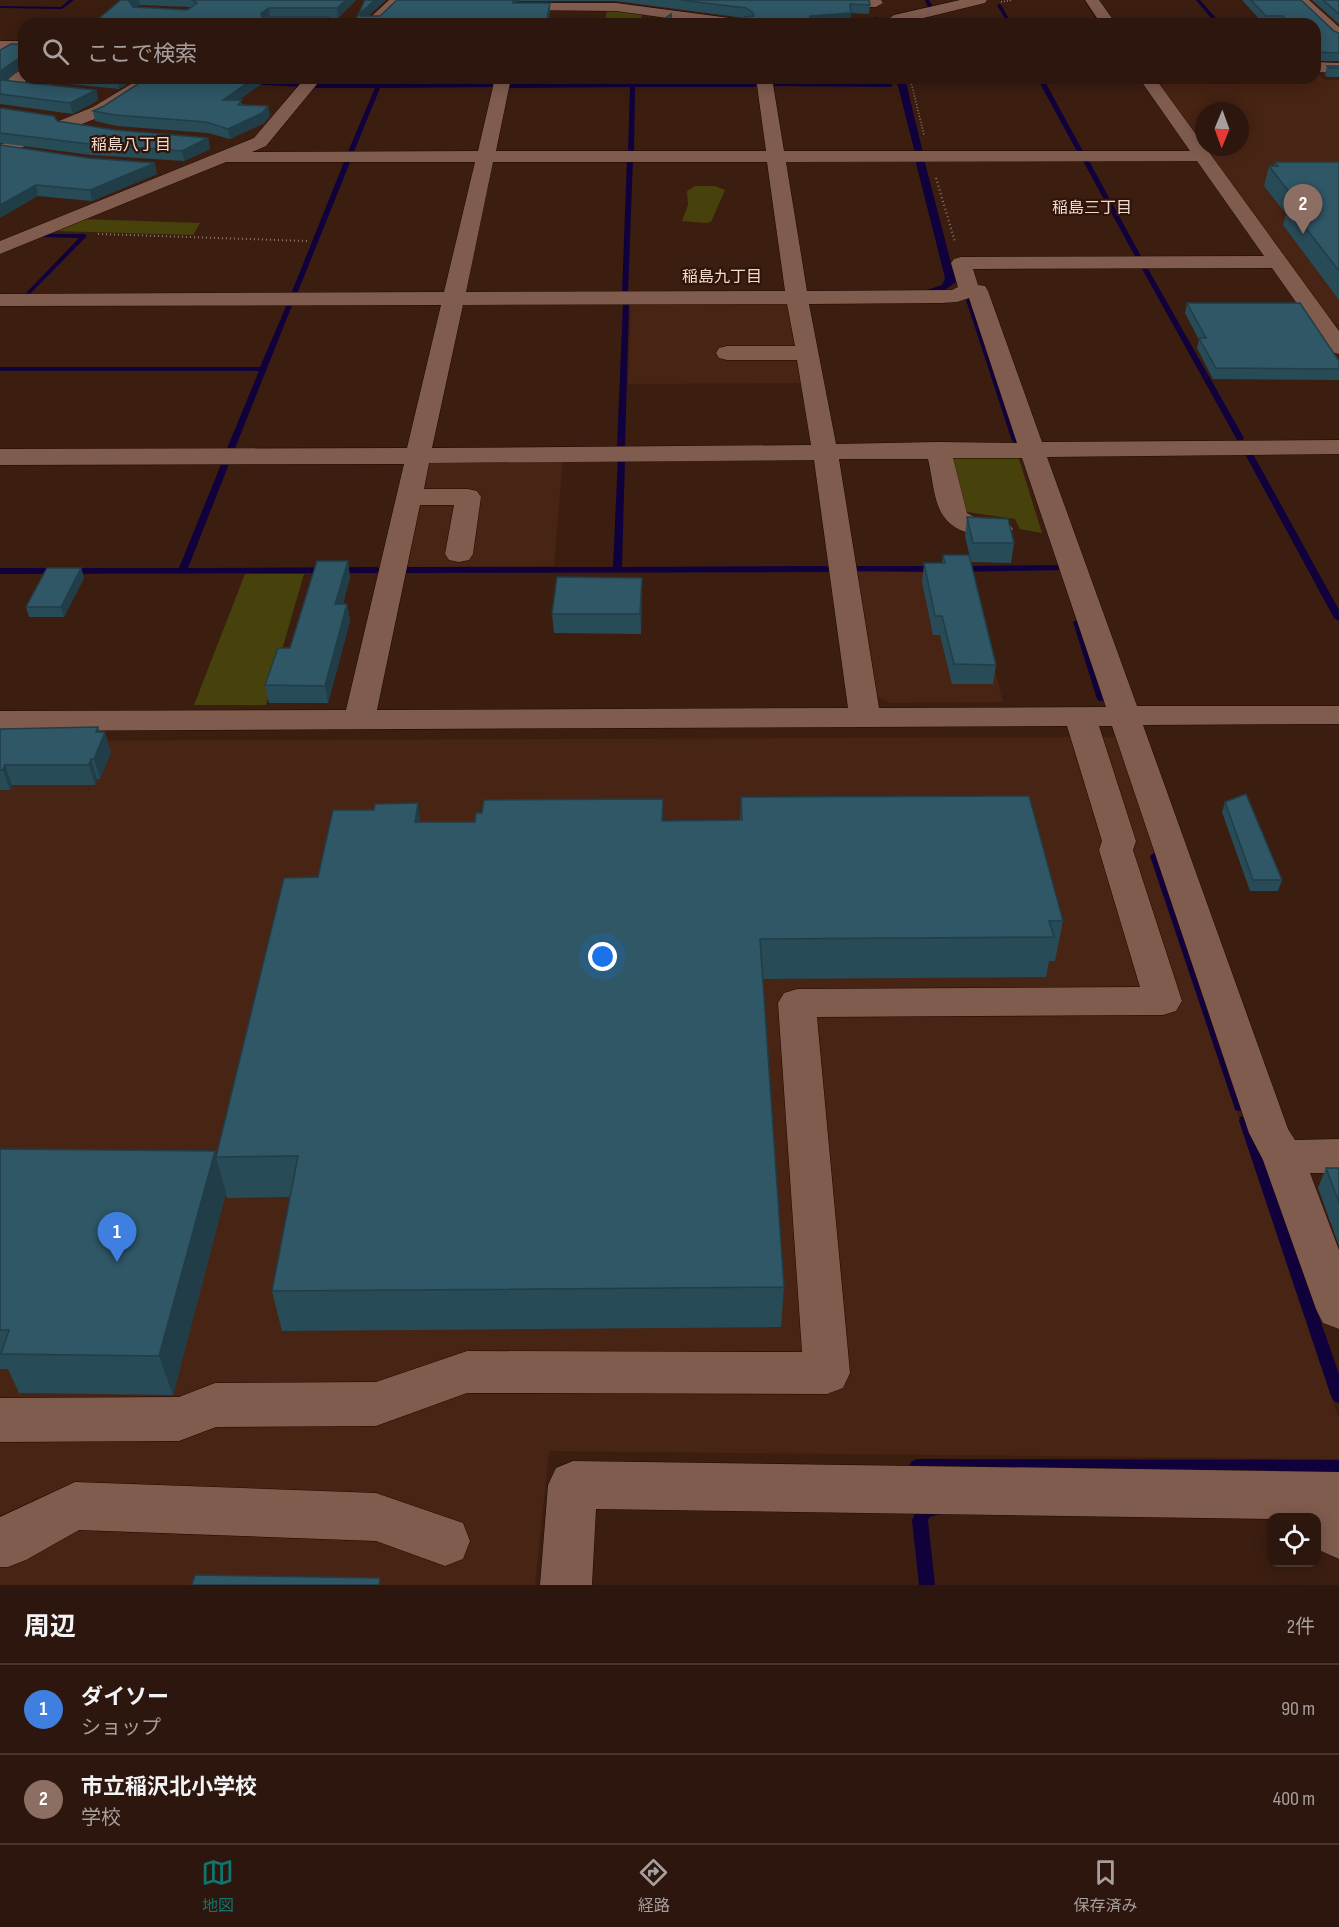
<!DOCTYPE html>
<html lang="ja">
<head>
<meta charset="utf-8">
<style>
  :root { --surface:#2d160d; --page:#351f16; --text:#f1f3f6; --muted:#a79f9d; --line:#48352e; --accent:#0f766e }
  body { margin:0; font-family:"Sofia Sans Condensed","Noto Sans JP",sans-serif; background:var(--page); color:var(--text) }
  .controls { position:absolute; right:18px; bottom:18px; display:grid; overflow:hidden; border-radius:12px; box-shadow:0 3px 15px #0003 }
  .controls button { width:54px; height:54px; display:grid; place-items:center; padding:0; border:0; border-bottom:2px solid var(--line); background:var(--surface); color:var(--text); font:30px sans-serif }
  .compass { position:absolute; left:1195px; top:102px; width:54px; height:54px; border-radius:50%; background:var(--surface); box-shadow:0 3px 15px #0003; rotate:181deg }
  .you { position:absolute; left:603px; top:957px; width:21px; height:21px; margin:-15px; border:4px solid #fff; border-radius:50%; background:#1a73e8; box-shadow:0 0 0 9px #1a73e833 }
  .badge { display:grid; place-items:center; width:39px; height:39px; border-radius:50%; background:var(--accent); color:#fff; font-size:20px; font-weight:700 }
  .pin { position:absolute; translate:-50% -50px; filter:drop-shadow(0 2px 3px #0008) }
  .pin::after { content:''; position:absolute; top:32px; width:21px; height:18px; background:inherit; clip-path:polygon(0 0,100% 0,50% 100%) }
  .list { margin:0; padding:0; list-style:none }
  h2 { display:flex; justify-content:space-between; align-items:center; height:78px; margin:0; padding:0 24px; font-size:26px }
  h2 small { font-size:20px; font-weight:400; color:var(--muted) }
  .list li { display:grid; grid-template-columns:39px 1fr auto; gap:18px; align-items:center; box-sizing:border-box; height:90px; padding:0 24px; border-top:2px solid var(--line) }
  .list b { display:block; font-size:22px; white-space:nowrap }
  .list p { margin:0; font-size:20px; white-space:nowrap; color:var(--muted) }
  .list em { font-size:20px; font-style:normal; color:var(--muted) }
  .icon { flex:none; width:33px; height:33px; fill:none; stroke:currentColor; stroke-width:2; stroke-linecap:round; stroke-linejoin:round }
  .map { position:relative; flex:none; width:1339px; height:1585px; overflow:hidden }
  .search { position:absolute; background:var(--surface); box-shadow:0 3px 15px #0003; left:18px; right:18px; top:18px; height:66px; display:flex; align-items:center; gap:15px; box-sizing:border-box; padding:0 21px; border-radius:18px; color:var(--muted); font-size:22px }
  .sheet { height:258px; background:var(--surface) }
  nav { display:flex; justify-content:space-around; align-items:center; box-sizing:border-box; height:84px; border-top:2px solid var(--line); background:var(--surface); font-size:16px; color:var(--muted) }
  nav a { display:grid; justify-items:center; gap:3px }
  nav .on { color:var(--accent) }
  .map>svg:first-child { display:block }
  .built { fill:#482414 }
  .green { fill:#47410b }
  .water { fill:#10003c }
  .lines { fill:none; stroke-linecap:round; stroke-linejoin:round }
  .stream { fill:#10003c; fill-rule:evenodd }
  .minor-casing { stroke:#210700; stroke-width:1 }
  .path-far1 { stroke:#937a6e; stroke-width:1.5; stroke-dasharray:1 2; stroke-linecap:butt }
  .path { stroke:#937a6e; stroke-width:2; stroke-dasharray:1 3; stroke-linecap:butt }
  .minor { fill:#7f5c4e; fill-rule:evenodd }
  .wall { fill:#284b58; fill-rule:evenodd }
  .shaded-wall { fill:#213d47 }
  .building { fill:#2f5766; stroke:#213d47; stroke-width:1.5 }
  .labels { text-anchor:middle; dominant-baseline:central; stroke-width:4.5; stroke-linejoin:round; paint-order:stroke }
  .far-neighbourhood-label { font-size:16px; fill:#efdbd2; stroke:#311408 }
</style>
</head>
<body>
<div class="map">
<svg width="1339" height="1585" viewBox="0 0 1339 1585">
  <rect width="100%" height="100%" fill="#3c1e11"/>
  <path class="built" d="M1315 70 1324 80H1339V324L1330 321 1204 147H1240V111H1204V147L1154 78H1315Z
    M631 302H780L790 306 803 383 628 384Z
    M563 458 554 566 403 567 424 467 431 462Z
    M854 572H970L1003 702 889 703 873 694Z
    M1122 737 1162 856H1152L1339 1420V1459L549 1451 535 1585H0V741Z"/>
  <path class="green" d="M607 8 642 11 641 24H605Z
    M695 186H715L725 190 711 222 706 223 682 221 688 205 687 191Z
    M83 219 200 223 193 235 54 231Z
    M960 452 1018 456 1042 533 1020 529 1015 519 960 511 947 459Z
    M245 574H304L266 705H194Z"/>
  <path class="water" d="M894 78H905L923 153H915L898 86Z
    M915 159H924L956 282 942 292 813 294V291L927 290 942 285 945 278Z"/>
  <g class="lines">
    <path class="stream" d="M69 0H74L62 9 0 8V6L61 7Z
      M925 0H929L933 7 941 6 943 7 929 10Z
      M1196 0H1200L1221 24H1216Z
      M999 4 1001 5 1012 24H1008L997 5Z
      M877 17 879 18 880 24H876L875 18Z
      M0 65 24 66V70L0 69Z
      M630 78H636L635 84 754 83 757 85 754 87H635L634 153 631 155 628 153 630 87 510 88 507 86 510 84H630Z
      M1037 78H1043L1085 155 1084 156 1079 155Z
      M250 81 300 83 303 85 300 87 248 84Z
      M773 83H890L893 85 890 87 771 86Z
      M492 84 494 87 380 88 353 154 350 156 347 154 375 88H316L313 86 316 84Z
      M630 157 633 159 628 293 625 295 622 293 627 159Z
      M336 158H348L351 160 297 294 292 295 291 294 344 162 334 161V159Z
      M1083 158 1088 159 1142 258 1141 259 1136 258 1082 159Z
      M42 234H84L87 236 28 296 26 295V293L79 238 44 237 41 235Z
      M1144 265 1147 267 1244 438 1243 440H1237L1236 438 1141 267Z
      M969 298 972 300 1020 441 1019 443H1016L1012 441 966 300Z
      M626 301 629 303 625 448 621 450 617 448 623 303Z
      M288 302 293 303 234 451 230 453 226 451 259 371H0V367H260Z
      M1246 452H1252L1253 454 1339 610V621L1334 618 1245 454Z
      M618 457H624L625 459 622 567 827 566 831 569 827 572 406 573 402 570 406 567H613Z
      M222 462H228L229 464 188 568 377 567 381 570 377 573 0 574V568H179Z
      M1060 565 1064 568 1063 570 958 572 954 569 958 566Z
      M855 566H937L941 569 937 572 852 571 851 569Z
      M1078 619 1083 622 1107 699 1105 701H1099L1097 699 1073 622Z
      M1155 852 1160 856 1246 1106 1245 1110 1240 1111 1235 1110 1234 1106 1150 856Z
      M1245 1116 1250 1117 1251 1121 1339 1374V1403L1334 1401 1331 1396 1239 1121 1240 1117Z
      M917 1459 1339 1460V1474L917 1473 912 1471 909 1466 912 1461Z
      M925 1501H934L940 1504 942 1509 940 1514 930 1517 928 1520 935 1585H919L912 1520 919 1504Z"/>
    <defs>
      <path id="minor" d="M389 0H405L379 24H363Z
        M818 0H881L883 3 876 7 824 6 819 5Z
        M960 0H987L985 3 899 24H881L894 15Z
        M1085 0H1099L1116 24H1101Z
        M1294 0H1309L1339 27V40L1334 38Z
        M519 3H616L745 20 752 24H711L616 11 514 10 512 7 514 4Z
        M270 20H338L345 24H263Z
        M0 41H24V51H0Z
        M1315 62 1339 63V73L1315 72Z
        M24 69V78H29L25 82 50 84 58 89 50 94 5 89 3 86C8 79 16 71 24 69Z
        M141 78H160L105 115 0 156V145L93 107Z
        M305 78H322L266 146 252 152 478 151 495 78H511L496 151H766L756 78H772L784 151H1190L1139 78H1155L1339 331V354L1331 352 1272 268 973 269 978 285 985 286 988 291 1042 442 1339 440V454L1047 457 1137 706H1339V724L1143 725 1288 1129 1295 1140 1339 1139V1173H1310L1339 1250V1329L1323 1323 1316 1309 1263 1160 1249 1133 1112 726H1099L1136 841 1133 850 1182 1001 1176 1011 1163 1015 817 1017 850 1373 843 1388 827 1394 467 1393 376 1426 216 1427 179 1441 0 1442V1398L179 1397 215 1383 376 1382 467 1351 802 1352 778 1003 784 993 797 989 1140 987 1099 850 1102 841 1067 726 0 731V711L346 710 404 464 0 465V449L407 448 441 305 0 306V294L444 292 475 162H226L0 254V241L254 138ZM1197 161 1264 256 961 257 954 259 951 263 958 287 952 290 807 291 786 162ZM493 162H767L785 291 466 292ZM969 298 1017 443 938 442 836 444 809 304 941 303 957 302ZM787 304 795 346H727L719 348 716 353 719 358 727 360H797L811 445 432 448 463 305ZM953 458H1022L1106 707 879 708 839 459H928C936 493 932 524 972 534 985 537 997 538 1009 535L1013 529 1009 523 978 519 967 513ZM814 460 848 708 377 710 420 505H454L445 554 449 560 459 562 469 560 473 554 481 497 477 491 468 489H424L429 463Z
        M573 1461 1339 1472V1559L1321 1551 1316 1540V1518L1272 1519 596 1509 592 1585H540L548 1485 556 1468Z
        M75 1482 376 1493 463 1523 470 1541 463 1559 445 1566 376 1541 79 1530 26 1560 8 1567H0V1517Z"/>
    </defs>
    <use href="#minor" class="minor-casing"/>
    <path class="path-far1" d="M1001 2 1012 0
      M910 78 924 135"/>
    <path class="path" d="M936 178 955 242
      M98 234 308 241"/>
    <use href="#minor" class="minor"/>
  </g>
  <path class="wall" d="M121 0H356L338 18 92 24ZM140 5 189 7 190 8 187 10 136 7Z
    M365 0H386L368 16H380L397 0H869L870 5 869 14 851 13 850 22 744 18 616 1H519L515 3H550V13L354 24Z
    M1242 0H1301L1334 31 1339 33V61H1315V24H1264Z
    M1312 0H1339V24Z
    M24 40V67H23L5 81 96 90 98 100 73 114 0 104V50L22 44Z
    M1327 66H1339V77H1327L1325 75Z
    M29 78H137L119 89 30 80Z
    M332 78H480L477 84 332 83Z
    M637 78H670V82H637Z
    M238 100 243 105 270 116 264 123 230 139 208 133 117 126 95 121 93 111 104 106Z
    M0 108 57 121 115 130 208 138 210 149 184 161 91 155 0 143Z
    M0 145 157 174 92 201 38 196Z
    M1275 162H1339V300L1283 225 1286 214 1264 186 1269 166H1274Z
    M1187 303 1339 361V380L1213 379 1197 348 1199 340 1185 313Z
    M967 517 1014 543 1011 563 971 562 965 536Z
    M943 555 996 665 993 684H952L940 635H933L922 582 924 563H942Z
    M348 561 350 578 343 604H347L350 621 328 703H269L265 685Z
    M81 568 84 578 64 617H29L26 607Z
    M642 578 641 634 554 633 552 614Z
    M0 729 100 732 111 752 100 779H97L95 785H12L10 790H0Z
    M741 797 1063 921 1055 961H1049L1046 977 762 979 784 1287 781 1327 282 1331 272 1291 290 1197 227 1198 226 1193 173 1395 19 1393 8 1369H0V1149L215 1151 217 1155 318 877 420 822H475L663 799V821L740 820Z
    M1225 802 1282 880 1278 891H1250L1222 812Z
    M1326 1168H1339V1246L1318 1188Z"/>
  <path class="shaded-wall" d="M130 0H139L140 5 131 10 129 1Z
    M346 0H356L338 18 337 8Z
    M375 0H386L361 22 360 13Z
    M510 0H519V1L510 6Z
    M550 3V13L548 24H546Z
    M269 8 270 18 262 22 261 13Z
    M851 13 850 22 830 24H809L810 16Z
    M328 17 329 24H321Z
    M21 57 23 67 6 79 1 86 0 73 3 69Z
    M118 78H137L119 89 117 79Z
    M254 78H270L225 110 223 100Z
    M96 90 98 100 73 114 70 103Z
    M268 106 270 116 264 123 230 139 228 129Z
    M208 138 210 149 184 161 182 151Z
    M155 163 157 174 92 201 90 190Z
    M36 185 38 196 0 218V205Z
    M348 561 350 578 338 621 335 604Z
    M81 568 84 578 64 617 61 607Z
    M642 578V598L641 634 640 614Z
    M347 604 350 621 328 703 325 686Z
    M98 727 102 740 105 732 111 752 100 779 94 759 96 732Z
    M91 759 97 779 95 785 89 765Z
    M5 765 12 785 10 790 3 770Z
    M418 803 423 843 415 822Z
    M215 1151 217 1157H216L226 1193 173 1395 159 1356Z"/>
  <path class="building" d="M121 0H130L129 1 133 7 187 10 197 3 192 0H346L337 8H269L261 13 262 17H328L321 24H92Z
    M365 0H375L360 13V16H380L397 0H512L513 3H550L546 24H354Z
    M680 0H869L870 5 850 4 851 13 810 16 809 24H740L745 17 754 16 753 13 746 8Z
    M1251 0H1301L1334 31 1339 33V53L1315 52V24H1290L1283 16H1266Z
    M1323 0H1339V14Z
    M671 14V24H658Z
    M24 40V66V59L21 57 3 69 0 73V50L11 44H22Z
    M1327 66H1339V68H1329Z
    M147 78H254L223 100H242L238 105 268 106 262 113 228 129 206 122 115 115 93 111 104 106Z
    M0 79 1 80 96 90 70 103 0 94Z
    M0 108 54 116 57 121 115 130 208 138 182 151 89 144 0 133Z
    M0 145 88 158 155 163 90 190 36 185 0 205Z
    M1275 162H1339V271L1288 205H1299L1269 166H1278Z
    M1187 303H1300L1339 361V369L1216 368 1199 338H1206Z
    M967 517 1008 519 1014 543H973Z
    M943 555H969L996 665 954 664 942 616H935L924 563H945Z
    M317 561H348L335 604H347L325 686 265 685 278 648H290Z
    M47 568H81L61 607H26Z
    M557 577 642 578 640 614H552Z
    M98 727 96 732H105L94 759H91L89 765H5L3 770H0V729Z
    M1246 794 1282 880H1253L1225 802Z
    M1029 796 1063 921H1049L1054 937 760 939 784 1287 272 1291 298 1156 216 1157 284 878 318 877 333 810H374L375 804 418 803 415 822H475L476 813H482L484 800 663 799 662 821 742 820 741 797Z
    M0 1149 215 1151 159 1356 1 1354 9 1330H0Z
    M1326 1168H1339V1202Z
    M195 1575 380 1578 379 1585H192Z"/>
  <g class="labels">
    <g class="far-neighbourhood-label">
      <text x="131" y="145">稲島八丁目</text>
      <text x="1092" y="208">稲島三丁目</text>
      <text x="722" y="277">稲島九丁目</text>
    </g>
  </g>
</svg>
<div class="controls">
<button><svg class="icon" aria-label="locate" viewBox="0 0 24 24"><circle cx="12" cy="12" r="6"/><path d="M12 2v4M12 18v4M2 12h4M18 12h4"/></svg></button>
</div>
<svg class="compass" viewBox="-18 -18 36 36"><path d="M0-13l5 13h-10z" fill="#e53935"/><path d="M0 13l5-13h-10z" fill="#a79f9d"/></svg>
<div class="you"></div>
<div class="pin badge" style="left:117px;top:1262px;background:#3f7fe0">1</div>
<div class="pin badge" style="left:1303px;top:234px;background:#8d6e63">2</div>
<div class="search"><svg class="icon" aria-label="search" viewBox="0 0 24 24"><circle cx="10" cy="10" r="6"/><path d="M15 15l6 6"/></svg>ここで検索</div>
</div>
<section class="sheet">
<h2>周辺<small>2件</small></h2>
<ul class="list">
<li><span class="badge" style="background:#3f7fe0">1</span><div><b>ダイソー</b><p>ショップ</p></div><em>90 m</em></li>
<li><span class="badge" style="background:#8d6e63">2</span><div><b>市立稲沢北小学校</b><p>学校</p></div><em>400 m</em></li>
</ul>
</section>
<nav>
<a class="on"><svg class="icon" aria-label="map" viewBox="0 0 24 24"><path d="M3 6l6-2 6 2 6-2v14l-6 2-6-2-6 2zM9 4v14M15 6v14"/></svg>地図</a>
<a><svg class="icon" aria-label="directions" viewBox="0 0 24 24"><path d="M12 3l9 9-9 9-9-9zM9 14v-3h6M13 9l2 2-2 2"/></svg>経路</a>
<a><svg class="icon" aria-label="saved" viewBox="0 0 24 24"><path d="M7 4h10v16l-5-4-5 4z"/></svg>保存済み</a>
</nav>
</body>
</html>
